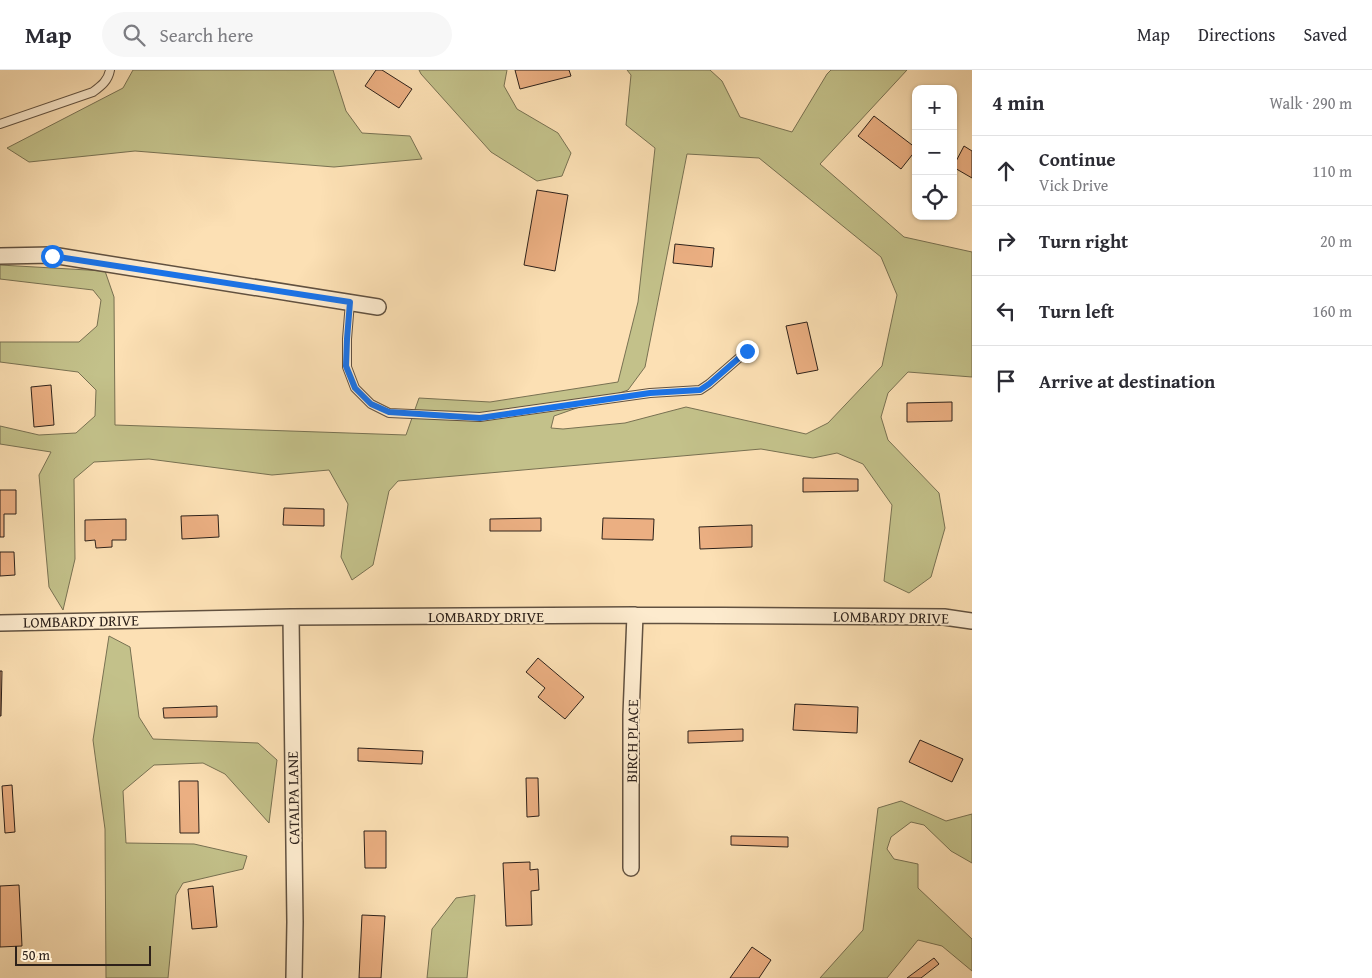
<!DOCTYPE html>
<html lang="en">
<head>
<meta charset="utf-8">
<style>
  :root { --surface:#fff; --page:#f7f7f7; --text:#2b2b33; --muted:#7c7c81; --line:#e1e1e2 }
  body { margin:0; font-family:"Gentium Book Plus",serif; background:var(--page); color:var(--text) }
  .controls { position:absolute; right:15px; top:15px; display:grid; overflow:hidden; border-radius:10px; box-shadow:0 1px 4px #0004 }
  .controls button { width:45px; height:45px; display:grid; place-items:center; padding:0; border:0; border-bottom:1px solid var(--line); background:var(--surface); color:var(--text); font:25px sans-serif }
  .scale { position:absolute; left:15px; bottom:12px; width:136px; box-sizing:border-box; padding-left:5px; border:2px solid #2d211a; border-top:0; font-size:14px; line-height:18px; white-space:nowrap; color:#2d211a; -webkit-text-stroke:4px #fdebce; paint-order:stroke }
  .stop { position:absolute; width:15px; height:15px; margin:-11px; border:4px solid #1a73e8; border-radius:50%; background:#fff }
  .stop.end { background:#1a73e8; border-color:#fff; box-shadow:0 1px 5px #0008 }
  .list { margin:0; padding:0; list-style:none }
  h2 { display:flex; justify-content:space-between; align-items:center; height:65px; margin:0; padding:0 20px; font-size:21px }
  h2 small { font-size:16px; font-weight:400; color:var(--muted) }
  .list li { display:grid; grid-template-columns:32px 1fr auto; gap:15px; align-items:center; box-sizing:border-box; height:70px; padding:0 20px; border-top:1px solid var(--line) }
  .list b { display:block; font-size:19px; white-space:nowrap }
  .list p { margin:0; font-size:16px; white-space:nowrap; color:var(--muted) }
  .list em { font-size:16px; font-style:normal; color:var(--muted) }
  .icon { flex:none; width:28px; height:28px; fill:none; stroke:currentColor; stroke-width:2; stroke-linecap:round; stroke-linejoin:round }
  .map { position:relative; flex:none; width:972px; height:908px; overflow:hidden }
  header { display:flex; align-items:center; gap:30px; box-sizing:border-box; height:70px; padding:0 25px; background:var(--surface); border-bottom:1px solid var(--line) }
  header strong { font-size:24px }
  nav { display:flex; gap:28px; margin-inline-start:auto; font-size:18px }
  .search { width:350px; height:45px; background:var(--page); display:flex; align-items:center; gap:12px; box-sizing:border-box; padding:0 18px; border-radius:28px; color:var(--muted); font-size:19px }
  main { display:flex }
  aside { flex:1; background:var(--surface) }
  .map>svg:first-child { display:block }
  .green { fill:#c3c18a; stroke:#787152; fill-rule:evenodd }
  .building { fill:#ebaf82; stroke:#2d211a }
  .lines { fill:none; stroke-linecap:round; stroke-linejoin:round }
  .lane-casing { stroke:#615140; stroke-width:10 }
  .street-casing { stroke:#615140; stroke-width:18 }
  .lane { stroke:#fdebce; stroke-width:8 }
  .street { stroke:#fdebce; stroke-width:15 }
  .route { stroke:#1a73e8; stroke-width:6 }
  .labels { text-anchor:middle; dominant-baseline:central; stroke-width:4; stroke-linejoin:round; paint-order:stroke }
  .street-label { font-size:15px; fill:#2d211a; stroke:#fdebce }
</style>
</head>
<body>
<header>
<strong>Map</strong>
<div class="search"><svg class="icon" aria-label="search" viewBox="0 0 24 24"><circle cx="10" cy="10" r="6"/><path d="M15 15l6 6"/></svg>Search here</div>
<nav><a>Map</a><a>Directions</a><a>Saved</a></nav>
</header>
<main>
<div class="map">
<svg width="972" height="908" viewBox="0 0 972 908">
  <rect width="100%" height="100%" fill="#fce0b4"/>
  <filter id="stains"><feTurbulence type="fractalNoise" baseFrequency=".004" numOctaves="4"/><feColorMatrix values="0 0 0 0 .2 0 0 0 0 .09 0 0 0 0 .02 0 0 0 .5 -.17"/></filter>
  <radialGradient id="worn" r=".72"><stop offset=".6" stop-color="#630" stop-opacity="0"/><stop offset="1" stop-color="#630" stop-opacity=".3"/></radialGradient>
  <path class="green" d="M133 0H333L346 41 362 63 410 66 422 89 334 97 135 81 29 92 7 78 123 18Z
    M419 0H507L504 16 517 39 558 63 571 83 562 106 537 111 491 82 421 4Z
    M627 0H710L722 11 740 47 792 62 827 4 831 0H907L820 94 904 167 972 182V307L908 302 888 323 881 347 888 370 939 423 945 458 931 507 909 523 884 511 892 435 863 394 837 383 813 388 761 379 398 411 389 421 373 495 352 510 341 487 348 434 329 400 272 405 149 389 94 392 74 409 75 489 63 540 49 517 39 405 51 382 0 374V356L39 365 76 363 95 346 96 320 78 302 0 292V272H79L97 256 101 230 93 220 0 209V195L105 201 114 227 115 355 406 365 419 328 490 332 618 312 638 232 655 78 626 55 631 5ZM687 84 759 88 881 187 897 225 882 296 828 353 806 364 686 337 625 353 563 359 551 358 554 346 628 320 645 297Z
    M109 566 130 577 139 647 153 669 258 673 277 690 269 753 225 704 203 693 154 695 123 721 126 773 194 774 247 786 243 799 183 813 176 825 168 908H106L105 759 93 670Z
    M901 731 946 751 972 744V793L951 781 924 755 911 752 891 767 887 779 894 789 918 794V818L972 869V901L942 876 918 870 887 908H820L863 860 878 738Z
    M475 825 467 908H427L432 859 456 828Z"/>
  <path class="building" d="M376 0H382L412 19 399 38 365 16Z
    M515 0H569L571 6 520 19Z
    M874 46 916 78V80L901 99 858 66Z
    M964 76 972 81V108L953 97Z
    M537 120 568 125 555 201 524 195Z
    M675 174 714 178 712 197 673 193Z
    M807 252 818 300 797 304 786 256Z
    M51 315 54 355 34 357 31 317Z
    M952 332V351L907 352V333Z
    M803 408 858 409V421L803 422Z
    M0 420H16V444H4V467H0Z
    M284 438 324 439V456L283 455Z
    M218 445 219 467 182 469 181 446Z
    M541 448V461H490V449Z
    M603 448 654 449 653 470 602 469Z
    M126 449V470H112V477L96 478 95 470 85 471V450Z
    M752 455V477L700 479 699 457Z
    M0 482H14L15 505 0 506Z
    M538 588 584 627 565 649 538 627 545 618 526 602Z
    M0 601H2L1 646H0Z
    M795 634 858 637 857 663 793 660Z
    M217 636V647L164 648 163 638Z
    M743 659V671L688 673V661Z
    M920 670 963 689 952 712 909 692Z
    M358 678 423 681 422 694 358 691Z
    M526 708H538L539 746 527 747Z
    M179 711H198L199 763H180Z
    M12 715 15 762 5 763 2 716Z
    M364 761H386V798H365Z
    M731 766 788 767V777L731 775Z
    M530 792V800L538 799 539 820 531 821 532 855 506 856 503 793Z
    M19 815 22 876 0 877V816Z
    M213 816 217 857 192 859 188 819Z
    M362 845 385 846 381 908H359Z
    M752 877 771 890 759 908H730Z
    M934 888 939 894 921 908H907Z"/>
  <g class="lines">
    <defs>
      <path id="lane" d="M0 54 93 22C101 16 108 11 110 0
        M350 232 347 269V297L355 318 371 334 389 343 480 347 650 323 700 320 709 314 747 281"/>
      <path id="street" d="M0 186 52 185 378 237
        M291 547 295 852 294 908
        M0 553 291 547 635 545 944 547 972 551
        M631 798V645L635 545"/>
    </defs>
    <use href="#lane" class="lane-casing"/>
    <use href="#street" class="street-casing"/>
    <use href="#lane" class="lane"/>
    <use href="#street" class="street"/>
  </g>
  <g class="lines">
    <path class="route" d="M52 186 350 232 347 269 346 296 355 318 371 334 389 342 480 348 650 323 700 320 709 314 747 281"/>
  </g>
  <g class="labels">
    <g class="street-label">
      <text x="486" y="546">LOMBARDY DRIVE</text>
      <text transform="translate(891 547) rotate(1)">LOMBARDY DRIVE</text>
      <text transform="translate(81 551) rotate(-1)">LOMBARDY DRIVE</text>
      <text transform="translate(632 671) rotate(-89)">BIRCH PLACE</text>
      <text transform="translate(293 728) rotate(-91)">CATALPA LANE</text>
    </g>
  </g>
  <rect width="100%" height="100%" filter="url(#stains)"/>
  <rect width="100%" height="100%" fill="url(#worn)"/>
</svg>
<div class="controls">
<button>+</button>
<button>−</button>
<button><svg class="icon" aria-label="locate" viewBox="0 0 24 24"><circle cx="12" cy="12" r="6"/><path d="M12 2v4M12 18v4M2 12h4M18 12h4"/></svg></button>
</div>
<div class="scale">50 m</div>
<div class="stop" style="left:52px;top:186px"></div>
<div class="stop end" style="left:747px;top:281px"></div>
</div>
<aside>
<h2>4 min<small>Walk · 290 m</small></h2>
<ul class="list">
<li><svg class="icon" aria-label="ahead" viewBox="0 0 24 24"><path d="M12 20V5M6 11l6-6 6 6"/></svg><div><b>Continue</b><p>Vick Drive</p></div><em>110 m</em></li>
<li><svg class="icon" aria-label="right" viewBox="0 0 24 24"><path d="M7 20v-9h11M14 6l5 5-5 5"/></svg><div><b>Turn right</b></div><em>20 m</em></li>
<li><svg class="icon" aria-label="left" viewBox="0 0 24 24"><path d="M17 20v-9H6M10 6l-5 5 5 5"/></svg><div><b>Turn left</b></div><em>160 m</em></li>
<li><svg class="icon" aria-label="arrive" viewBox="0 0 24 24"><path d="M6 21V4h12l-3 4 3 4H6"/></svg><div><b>Arrive at destination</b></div></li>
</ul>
</aside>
</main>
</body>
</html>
